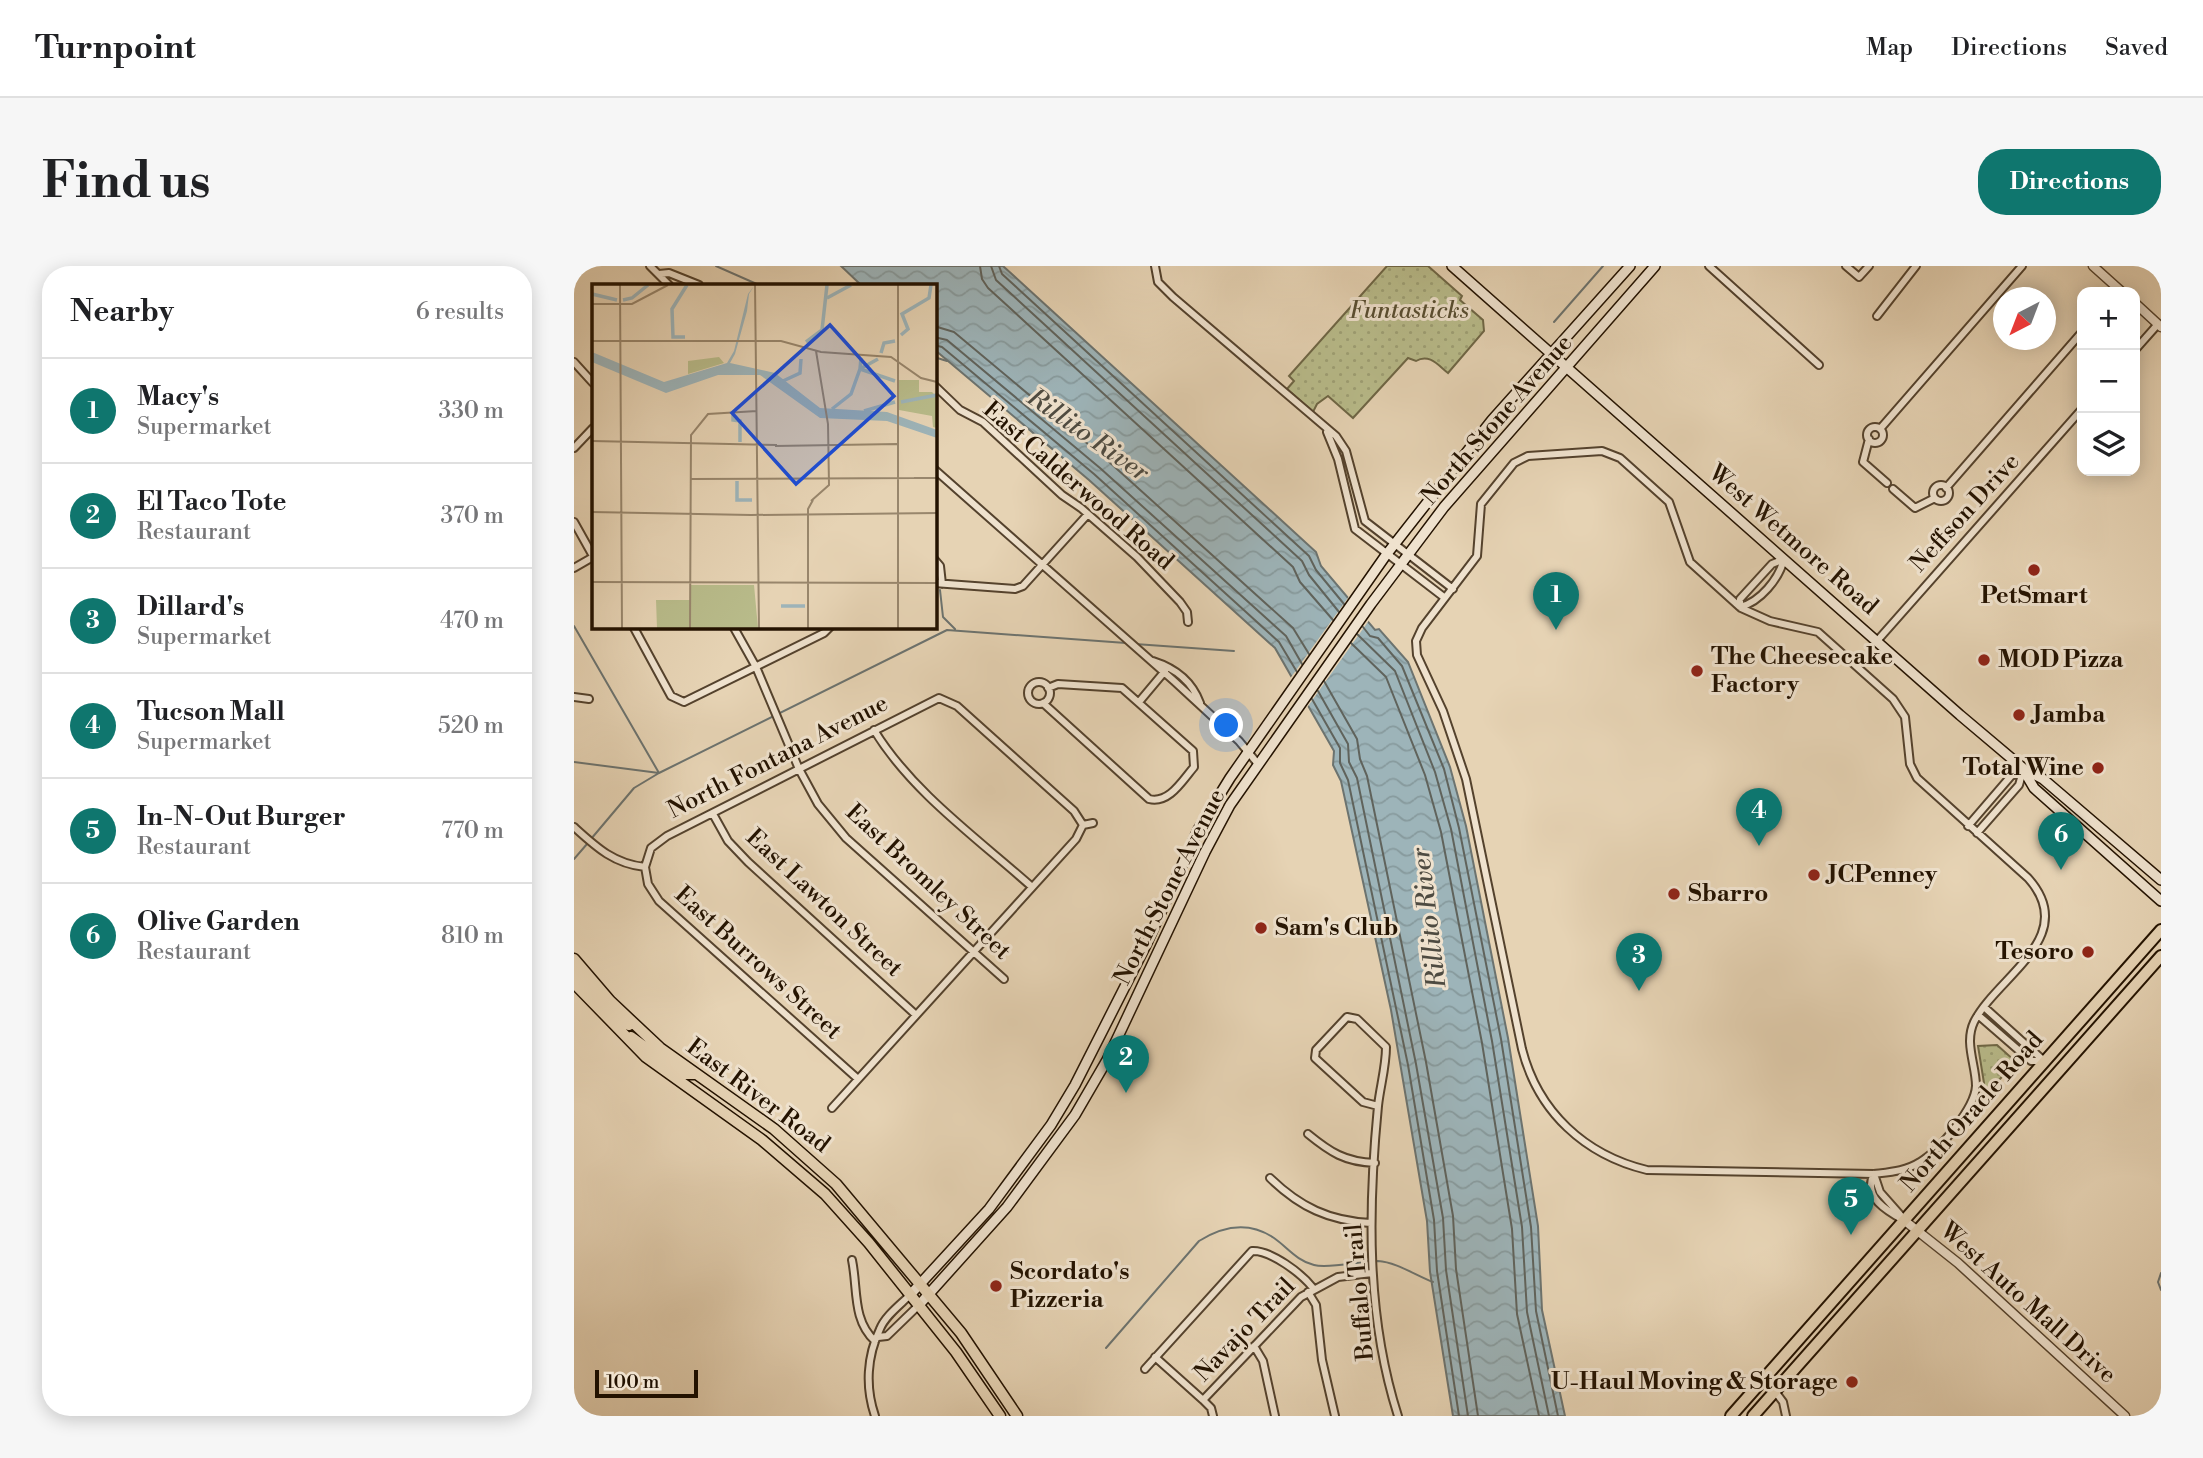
<!DOCTYPE html>
<html lang="en">
<head>
<meta charset="utf-8">
<style>
  :root { --surface:#fff; --page:#f6f6f6; --text:#202124; --muted:#757577; --line:#e0e0e0; --accent:#0f766e }
  body { margin:0; font-family:"Libre Bodoni",serif; background:var(--page); color:var(--text) }
  .controls { position:absolute; right:21px; top:21px; display:grid; overflow:hidden; border-radius:14px; box-shadow:0 4px 18px #0003 }
  .controls button { width:63px; height:63px; display:grid; place-items:center; padding:0; border:0; border-bottom:2px solid var(--line); background:var(--surface); color:var(--text); font:35px sans-serif }
  .compass { position:absolute; left:1419px; top:21px; width:63px; height:63px; border-radius:50%; background:var(--surface); box-shadow:0 4px 18px #0003; rotate:222deg }
  .scale { position:absolute; left:21px; bottom:18px; width:103px; box-sizing:border-box; padding-left:7px; border:4px solid #231200; border-top:0; font-size:19px; line-height:24px; white-space:nowrap; color:#231200; -webkit-text-stroke:5px #efe2ce; paint-order:stroke }
  .you { position:absolute; left:653px; top:460px; width:24px; height:24px; margin:-18px; border:5px solid #fff; border-radius:50%; background:#1a73e8; box-shadow:0 0 0 10px #1a73e833 }
  .badge { display:grid; place-items:center; width:46px; height:46px; border-radius:50%; background:var(--accent); color:#fff; font-size:23px; font-weight:700 }
  .pin { position:absolute; translate:-50% -58px; filter:drop-shadow(0 2px 4px #0008) }
  .pin::after { content:''; position:absolute; top:37px; width:24px; height:21px; background:inherit; clip-path:polygon(0 0,100% 0,50% 100%) }
  .list { margin:0; padding:0; list-style:none }
  h2 { display:flex; justify-content:space-between; align-items:center; height:91px; margin:0; padding:0 28px; font-size:30px }
  h2 small { font-size:23px; font-weight:400; color:var(--muted) }
  .list li { display:grid; grid-template-columns:46px 1fr auto; gap:21px; align-items:center; box-sizing:border-box; height:105px; padding:0 28px; border-top:2px solid var(--line) }
  .list b { display:block; font-size:26px; white-space:nowrap }
  .list p { margin:0; font-size:23px; white-space:nowrap; color:var(--muted) }
  .list em { font-size:23px; font-style:normal; color:var(--muted) }
  .icon { flex:none; width:38px; height:38px; fill:none; stroke:currentColor; stroke-width:2; stroke-linecap:round; stroke-linejoin:round }
  .map { position:relative; flex:none; width:1587px; height:1150px; overflow:hidden; border-radius:28px }
  header { display:flex; align-items:center; gap:42px; box-sizing:border-box; height:98px; padding:0 35px; background:var(--surface); border-bottom:2px solid var(--line) }
  header strong { font-size:33px }
  nav { display:flex; gap:38px; margin-inline-start:auto; font-size:24px }
  .intro { display:flex; align-items:center; justify-content:space-between; box-sizing:border-box; height:168px; padding:0 42px }
  h1 { margin:0; font-size:49px }
  .button { padding:18px 32px; border-radius:28px; background:var(--accent); color:#fff; font-size:24px; font-weight:700 }
  main { display:flex; gap:42px; padding:0 42px }
  aside { flex:1; background:var(--surface); border-radius:28px; box-shadow:0 4px 18px #0003 }
  .map>svg:first-child { display:block }
  .green { fill:url(#green-dots); stroke:#6e6645; stroke-width:2 }
  .water { fill:url(#water-waves); stroke:#6c736f; stroke-width:2 }
  .pier { fill:#e6d3b4 }
  .lines { fill:none; stroke-linecap:round; stroke-linejoin:round }
  .shore { stroke:#60635c; stroke-width:2 }
  .stream { stroke:#6c736f; stroke-width:2 }
  .minor-casing { stroke:#54422d; stroke-width:10 }
  .tertiary-casing { stroke:#54422d; stroke-width:11 }
  .secondary-casing { stroke:#231200; stroke-width:12 }
  .primary-casing { stroke:#231200; stroke-width:13 }
  .trunk-casing { stroke:#231200; stroke-width:14 }
  .minor { stroke:#efe2ce; stroke-width:6 }
  .tertiary { stroke:#efe2ce; stroke-width:8 }
  .secondary { stroke:#efe2ce; stroke-width:9 }
  .primary { stroke:#e6d3b4; stroke-width:10 }
  .trunk { stroke:#e6d3b4; stroke-width:10 }
  .poi-dot { fill:#8f2418; stroke:#efe2ce; stroke-width:2.5 }
  .labels { text-anchor:middle; dominant-baseline:central; stroke-width:6; stroke-linejoin:round; paint-order:stroke }
  .park-label { font-size:24px; font-style:italic; fill:#574d30; stroke:#efe2ce }
  .street-label { font-size:24px; fill:#231200; stroke:#efe2ce }
  .poi-label { font-size:24px; font-weight:bold; fill:#231200; stroke:#efe2ce; text-anchor:start }
  .water-label { font-size:26px; font-style:italic; fill:#4e4b41; stroke:#efe2ce }
  .inset-river { fill:none; stroke:#9db4b9; stroke-width:3.5 }
  .inset-road { fill:none; stroke:#98866c; stroke-width:2 }
  .view { fill:#1d4ed8; fill-opacity:0.15; stroke:#1d4ed8; stroke-width:3.5 }
  .inset-edge { fill:none; stroke:#231200; stroke-width:3.5 }
</style>
</head>
<body>
<header>
<strong>Turnpoint</strong>
<nav><a>Map</a><a>Directions</a><a>Saved</a></nav>
</header>
<div class="intro"><h1>Find us</h1><a class="button">Directions</a></div>
<main>
<aside>
<h2>Nearby<small>6 results</small></h2>
<ul class="list">
<li><span class="badge">1</span><div><b>Macy's</b><p>Supermarket</p></div><em>330 m</em></li>
<li><span class="badge">2</span><div><b>El Taco Tote</b><p>Restaurant</p></div><em>370 m</em></li>
<li><span class="badge">3</span><div><b>Dillard's</b><p>Supermarket</p></div><em>470 m</em></li>
<li><span class="badge">4</span><div><b>Tucson Mall</b><p>Supermarket</p></div><em>520 m</em></li>
<li><span class="badge">5</span><div><b>In-N-Out Burger</b><p>Restaurant</p></div><em>770 m</em></li>
<li><span class="badge">6</span><div><b>Olive Garden</b><p>Restaurant</p></div><em>810 m</em></li>
</ul>
</aside>
<div class="map">
<svg width="1587" height="1150" viewBox="0 0 1587 1150">
  <defs>
    <pattern id="green-dots" width="8" height="8" patternUnits="userSpaceOnUse" patternTransform="scale(1.75)"><rect width="8" height="8" fill="#b8bb8a"/><path d="M2 2h.1M6 6h.1" fill="none" stroke="#9ea075" stroke-width="1.8" stroke-linecap="round"/></pattern>
    <pattern id="water-waves" width="16" height="10" patternUnits="userSpaceOnUse" patternTransform="scale(1.75)"><rect width="16" height="10" fill="#9db4b9"/><path d="M0 5q4-4 8 0t8 0" fill="none" stroke="#879a9d"/></pattern>
  </defs>
  <rect width="100%" height="100%" fill="#e6d3b4"/>
  <filter id="stains"><feTurbulence type="fractalNoise" baseFrequency=".00286" numOctaves="4"/><feColorMatrix values="0 0 0 0 .2 0 0 0 0 .09 0 0 0 0 .02 0 0 0 .5 -.17"/></filter>
  <radialGradient id="worn" r=".72"><stop offset=".6" stop-color="#630" stop-opacity="0"/><stop offset="1" stop-color="#630" stop-opacity=".3"/></radialGradient>
  <path class="green" d="M813 0H854L888 30 886 34 909 54 910 65 874 107C864 99 855 87 842 95L834 92 779 152 754 130 743 138 739 146 713 123 720 115 715 110Z
    M1423 779 1441 795 1406 837 1410 817 1404 780Z"/>
  <path class="water" d="M267 0H429L742 286 747 300 801 364 805 363 834 396 876 501 892 560 934 772 964 960 968 1044 991 1150H879L856 1006 853 955 817 744 767 515 759 499 760 485 701 382 515 214 361 84 360 19H287Z"/>
  <path class="pier" d="M776 329 796 353 732 443 715 414Z"/>
  <g class="lines">
    <path class="shore" d="M406 0 408 13 414 22 719 301 726 316 759 354
      M417 0 422 14 728 295 735 309 765 346
      M425 0 428 8 735 290 742 304 770 338
      M360 60 380 66 533 194 719 362 735 388
      M360 71 373 74 526 202 712 370 728 398
      M360 79 368 81 520 208 705 376 723 406
      M789 361 796 370 804 372 828 400 870 503 885 562 927 773 957 961 962 1045 984 1150
      M783 368 821 405 861 506 877 563 918 775 948 961 953 1046 975 1150
      M777 377 812 411 851 509 867 566 908 777 938 963 943 1048 965 1150
      M750 415 783 473 786 493 793 510 852 796 879 950 882 1003 904 1150
      M744 425 774 478 775 496 783 512 842 798 869 952 872 1004 894 1150
      M738 433 766 482V497L774 514 834 799 860 954 863 1005 885 1150"/>
    <path class="stream" d="M142 0 185 19
      M980 56 1029 0
      M360 91 373 95
      M366 324 369 351 381 363
      M0 360 85 507 60 522 17 573
      M561 378 660 385
      M0 496 85 507 373 364 552 377
      M0 593 13 578
      M1587 1007 1584 1016 1587 1024
      M532 1082 625 975C649 960 675 955 700 972 713 981 723 995 740 999 755 1003 786 995 804 995 822 996 843 1010 859 1016
      M1575 1148 1587 1135"/>
    <defs>
      <path id="minor" d="M76 0 95 19
        M581 0 584 16 599 31 762 170 772 185 791 255 879 323
        M1135 0 1245 99
        M1272 0 1285 11 1295 0
        M85 8 95 7 125 19
        M1303 50 1342 0
        M1561 84 1584 58
        M0 96 19 117
        M360 119 386 144 409 156 488 229 507 242 563 291 606 336 613 346 614 356
        M1293 169a8 8 0 1 1 16 0a8 8 0 1 1-16 0Z
        M1306 163 1448 0
        M753 166 764 193 781 263 871 332
        M1295 173 1289 196 1313 217
        M0 182 19 162
        M1028 185 1046 192 1095 236 1116 296 1167 342 1196 355 1244 366 1319 433 1331 451 1336 498 1343 512 1454 612C1507 671 1422 711 1400 756 1390 777 1402 799 1402 820 1401 842 1365 885 1346 896 1332 905 1316 906 1300 908L1073 904C1011 889 964 846 948 783L892 513 869 445 843 389 842 375 848 362 903 290 907 238 940 197 954 190Z
        M360 203 600 415 665 475 684 498
        M1359 227a8 8 0 1 1 16 0a8 8 0 1 1-16 0Z
        M1372 222 1508 66
        M1319 223 1341 242 1361 232
        M0 256 19 290
        M360 293 366 300 368 318
        M1210 293C1205 313 1186 336 1166 341V333L1198 298Z
        M0 302 19 291
        M360 317 441 323 449 320 514 248
        M59 360 97 430 110 436 250 367 257 360
        M159 360 182 401 225 503 244 538 272 572 430 713
        M1303 375 1508 143
        M579 395C601 402 618 415 626 437
        M454 427a11 11 0 1 1 22 0a11 11 0 1 1-22 0Z
        M0 431 15 433
        M565 436 591 405
        M469 437 575 533C595 538 608 515 620 501L619 485 548 422 484 418 474 422
        M300 464C338 526 403 572 458 621
        M139 548 154 575 174 596 342 749
        M1394 560 1437 510 1450 503
        M0 561C22 581 40 598 71 601
        M1403 567 1445 519 1449 505
        M71 601 77 582 93 570 365 432 383 440 500 545 509 559
        M71 601 74 618 85 635 284 813
        M1410 741 1469 794
        M1404 749 1457 795H1469
        M804 840 789 836 741 792 742 784 773 751 783 753 812 781C812 801 806 821 804 840 794 943 792 1050 824 1150
        M258 842 502 573 509 559 519 557
        M734 868C756 886 771 896 801 897
        M1300 908C1288 931 1313 945 1331 955
        M1300 908 1306 926 1329 952
        M696 912C726 941 755 955 797 957
        M278 994C284 1023 278 1054 301 1075
        M734 1026 742 1039 748 1094 761 1150
        M304 1071 313 1070 345 1039
        M680 1080 689 1095 701 1150
        M581 1091 629 1134
        M571 1103 678 985C697 984 728 1008 739 1022
        M1191 1112 1209 1136 1212 1150
        M301 1150C291 1121 293 1090 306 1063 311 1050 326 1039 336 1029
        M639 1150 637 1142 629 1134 727 1031 764 1011 798 1007"/>
      <path id="tertiary" d="M1519 0 1548 26
        M1561 37 1587 61
        M1331 955 1384 997 1551 1150"/>
      <path id="secondary" d="M878 0 1386 449 1450 503 1469 513 1587 614
        M1450 505 1460 522 1587 635
        M336 1029 415 943 477 859 501 819 572 679 624 564 656 512 812 289 918 154 1056 0
        M345 1039 433 941 501 849 533 794 631 586 656 539 797 338 870 241 1081 0"/>
      <path id="primary" d="M0 693 36 735 86 782 200 863 262 918 387 1067 443 1150
        M0 705 43 753 55 759
        M0 717 72 791 188 874 251 928 295 977 382 1086 426 1150
        M57 771 108 808H120"/>
      <path id="trunk" d="M1157 1150 1587 664
        M1179 1150 1587 690"/>
    </defs>
    <use href="#minor" class="minor-casing"/>
    <use href="#tertiary" class="tertiary-casing"/>
    <use href="#secondary" class="secondary-casing"/>
    <use href="#primary" class="primary-casing"/>
    <use href="#trunk" class="trunk-casing"/>
    <use href="#minor" class="minor"/>
    <use href="#tertiary" class="tertiary"/>
    <use href="#secondary" class="secondary"/>
    <use href="#primary" class="primary"/>
    <use href="#trunk" class="trunk"/>
  </g>
  <g class="poi-dot">
    <circle cx="1460" cy="304" r="7"/>
    <circle cx="1410" cy="394" r="7"/>
    <circle cx="1123" cy="405" r="7"/>
    <circle cx="1445" cy="449" r="7"/>
    <circle cx="1524" cy="502" r="7"/>
    <circle cx="1240" cy="609" r="7"/>
    <circle cx="1100" cy="628" r="7"/>
    <circle cx="687" cy="662" r="7"/>
    <circle cx="1514" cy="686" r="7"/>
    <circle cx="422" cy="1020" r="7"/>
    <circle cx="1278" cy="1116" r="7"/>
  </g>
  <g class="labels">
    <g class="park-label">
      <text x="835" y="45">Funtasticks</text>
    </g>
    <g class="street-label">
      <text transform="translate(923 154) rotate(-49)">North Stone Avenue</text>
      <text transform="translate(504 220) rotate(41)">East Calderwood Road</text>
      <text transform="translate(1391 247) rotate(-48)">Neffson Drive</text>
      <text transform="translate(1219 274) rotate(41)">West Wetmore Road</text>
      <text transform="translate(204 491) rotate(-27)">North Fontana Avenue</text>
      <text transform="translate(354 616) rotate(43)">East Bromley Street</text>
      <text transform="translate(596 621) rotate(-63)">North Stone Avenue</text>
      <text transform="translate(250 637) rotate(43)">East Lawton Street</text>
      <text transform="translate(184 697) rotate(42)">East Burrows Street</text>
      <text transform="translate(184 830) rotate(37)">East River Road</text>
      <text transform="translate(1398 846) rotate(-49)">North Oracle Road</text>
      <text transform="translate(786 1026) rotate(-95)">Buffalo Trail</text>
      <text transform="translate(1454 1037) rotate(42)">West Auto Mall Drive</text>
      <text transform="translate(671 1064) rotate(-46)">Navajo Trail</text>
    </g>
    <g class="poi-label">
      <text x="1460" y="330" text-anchor="middle">PetSmart</text>
      <text x="1137" y="391">The Cheesecake<tspan x="1137" dy="28">Factory</tspan></text>
      <text x="1424" y="394">MOD Pizza</text>
      <text x="1459" y="449">Jamba</text>
      <text x="1510" y="502" text-anchor="end">Total Wine</text>
      <text x="1254" y="609">JCPenney</text>
      <text x="1114" y="628">Sbarro</text>
      <text x="701" y="662">Sam's Club</text>
      <text x="1500" y="686" text-anchor="end">Tesoro</text>
      <text x="436" y="1006">Scordato's<tspan x="436" dy="28">Pizzeria</tspan></text>
      <text x="1264" y="1116" text-anchor="end">U-Haul Moving &amp; Storage</text>
    </g>
    <g class="water-label">
      <text transform="translate(514 169) rotate(35)">Rillito River</text>
      <text transform="translate(855 652) rotate(-97)">Rillito River</text>
    </g>
  </g>
  <g transform="translate(18 18)">
    <rect width="345" height="345" fill="#e6d3b4"/>
    <path d="M127 73 132 79 96 90V77ZM307 96H327V108H340L345 113V144L341 143 340 132 307 126ZM114 311V333H99V312ZM64 316H98V344H65Z" fill="#b8bb8a"/>
    <path d="M99 301H162L166 344H99V333H114V312H99Z" fill="#b8bb8a"/>
    <path d="M162 2 157 10 155 27 143 70 138 79 183 89 228 124 295 128 345 146V154L295 137 228 134 168 91H126L74 109 0 78V68L72 98 135 79 142 67 156 10Z" fill="#9db4b9"/>
    <path class="inset-river" d="M0 10 25 16M235 14 259 1M31 16 40 14 56 1M309 51 316 45 310 30 337 14 339 1M93 53H81L80 25 95 1M214 58 230 46 235 1M289 69 292 59 303 57M269 74 268 85 303 97M191 97 208 89 209 75M309 118 345 111M240 125 259 110 268 85 286 75M272 127 303 118M141 129V136L148 137V158M145 197V216H160M189 322H213"/>
    <path class="inset-road" d="M28 1 30 344M163 1 167 344M306 1V344M0 20H40L76 1M0 57H189L229 68 299 73 329 94 345 98M0 157 185 161M183 162 305 160M322 194H345M98 195 323 194M219 217 237 201 236 140 224 67M0 228 159 231M159 231 345 229M0 298 345 299M98 344 99 151 116 130 165 127M216 344V225L221 216"/>
    <path class="view" d="M238 41 302 112 204 200 140 129Z"/>
    <rect width="345" height="345" class="inset-edge"/>
  </g>
  <rect width="100%" height="100%" filter="url(#stains)"/>
  <rect width="100%" height="100%" fill="url(#worn)"/>
</svg>
<div class="controls">
<button>+</button>
<button>−</button>
<button><svg class="icon" aria-label="layers" viewBox="0 0 24 24"><path d="M12 4l9 5-9 5-9-5zM3 14l9 5 9-5"/></svg></button>
</div>
<svg class="compass" viewBox="-18 -18 36 36"><path d="M0-13l5 13h-10z" fill="#e53935"/><path d="M0 13l5-13h-10z" fill="#757577"/></svg>
<div class="scale">100 m</div>
<div class="you"></div>
<div class="pin badge" style="left:982px;top:364px">1</div>
<div class="pin badge" style="left:552px;top:827px">2</div>
<div class="pin badge" style="left:1065px;top:725px">3</div>
<div class="pin badge" style="left:1185px;top:580px">4</div>
<div class="pin badge" style="left:1277px;top:969px">5</div>
<div class="pin badge" style="left:1487px;top:604px">6</div>
</div>
</main>
</body>
</html>
